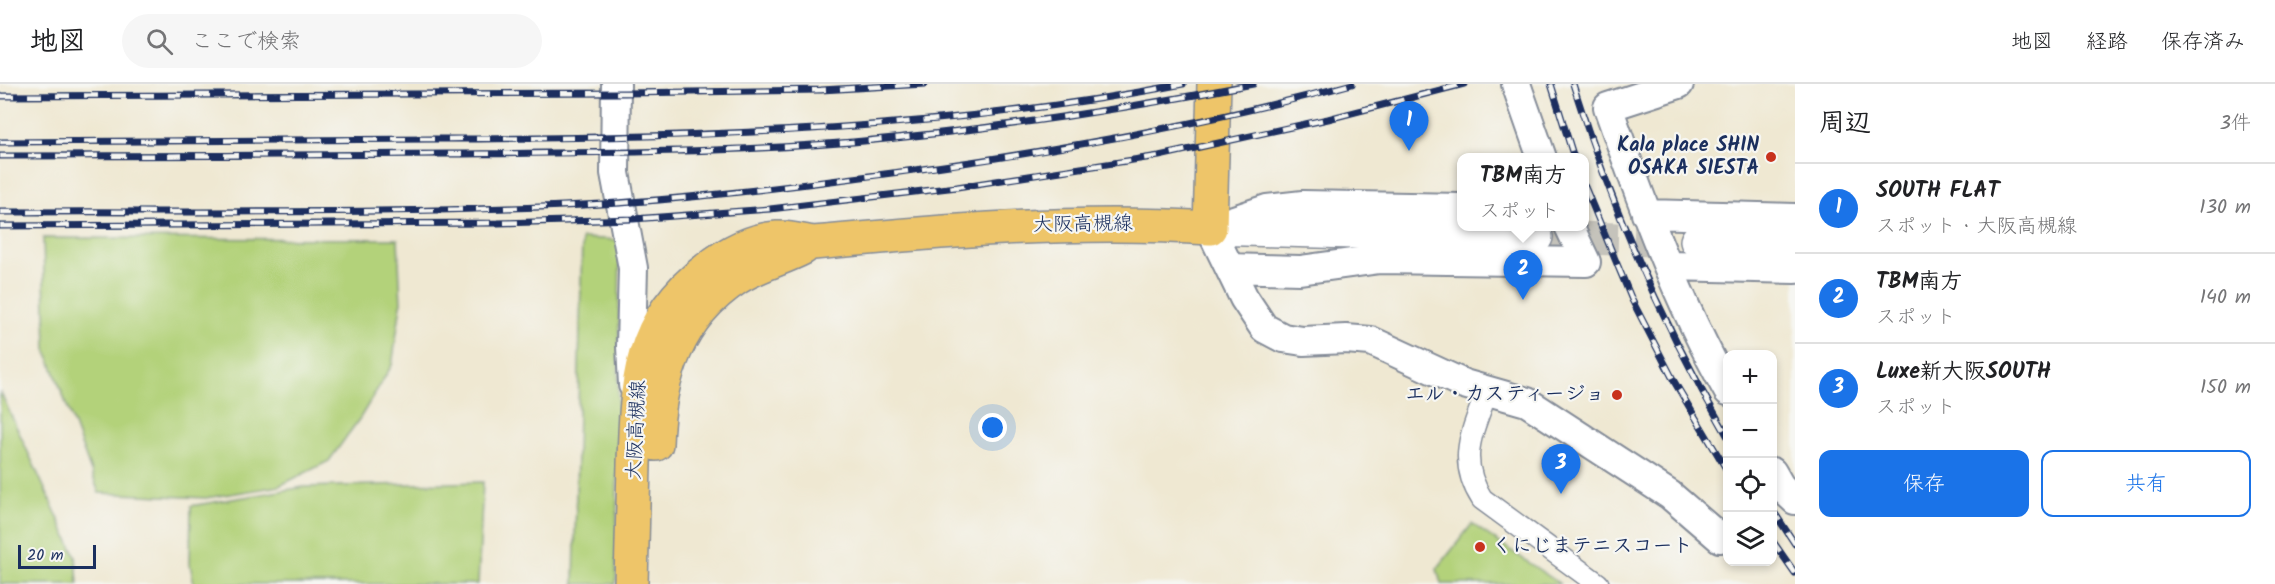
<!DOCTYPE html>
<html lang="ja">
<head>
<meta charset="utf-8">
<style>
  :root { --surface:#fff; --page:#f6f6f6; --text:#202124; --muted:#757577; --line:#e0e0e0; --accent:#1a73e8 }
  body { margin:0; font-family:Kalam,"Klee One",sans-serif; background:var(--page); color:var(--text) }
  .controls { position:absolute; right:18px; bottom:18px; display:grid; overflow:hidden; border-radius:12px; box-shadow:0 3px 9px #0003 }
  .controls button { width:54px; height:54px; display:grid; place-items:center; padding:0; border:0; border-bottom:2px solid var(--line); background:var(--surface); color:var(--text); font:30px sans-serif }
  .scale { position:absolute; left:18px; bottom:15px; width:78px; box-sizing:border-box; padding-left:6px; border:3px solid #1b2f5e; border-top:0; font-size:16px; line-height:21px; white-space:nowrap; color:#1b2f5e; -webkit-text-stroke:4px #f6f6f2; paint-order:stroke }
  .you { position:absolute; left:993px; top:344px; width:21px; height:21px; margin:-15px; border:4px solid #fff; border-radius:50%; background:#1a73e8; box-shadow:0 0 0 9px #1a73e833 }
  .badge { display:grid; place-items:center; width:39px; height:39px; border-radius:50%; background:var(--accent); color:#fff; font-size:20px; font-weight:700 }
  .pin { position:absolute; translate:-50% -50px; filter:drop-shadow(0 2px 3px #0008) }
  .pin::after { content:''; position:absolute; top:32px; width:21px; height:18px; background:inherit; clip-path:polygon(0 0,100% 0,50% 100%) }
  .popup { position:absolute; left:1457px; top:69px; width:132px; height:78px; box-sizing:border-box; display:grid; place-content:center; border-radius:12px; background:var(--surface); filter:drop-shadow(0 2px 4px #0005); font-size:20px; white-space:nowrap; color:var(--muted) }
  .popup b { font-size:22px; color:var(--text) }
  .popup::after { content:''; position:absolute; left:50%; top:100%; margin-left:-12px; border:12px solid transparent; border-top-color:var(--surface) }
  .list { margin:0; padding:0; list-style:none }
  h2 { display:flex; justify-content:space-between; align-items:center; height:78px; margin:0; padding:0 24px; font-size:26px }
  h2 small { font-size:20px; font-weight:400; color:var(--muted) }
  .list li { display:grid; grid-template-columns:39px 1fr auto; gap:18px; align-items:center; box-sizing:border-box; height:90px; padding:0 24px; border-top:2px solid var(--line) }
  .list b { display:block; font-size:22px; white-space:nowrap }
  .list p { margin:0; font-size:20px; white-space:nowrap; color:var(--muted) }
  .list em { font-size:20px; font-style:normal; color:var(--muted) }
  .actions { display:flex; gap:12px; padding:18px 24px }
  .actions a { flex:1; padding:14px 0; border:2px solid var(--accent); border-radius:12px; text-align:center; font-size:21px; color:var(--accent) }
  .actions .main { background:var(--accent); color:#fff }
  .icon { flex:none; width:33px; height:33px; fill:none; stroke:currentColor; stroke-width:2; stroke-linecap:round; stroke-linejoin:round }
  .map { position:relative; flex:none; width:1795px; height:500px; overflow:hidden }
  header { display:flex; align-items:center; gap:36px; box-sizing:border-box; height:84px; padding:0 30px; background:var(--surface); border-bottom:2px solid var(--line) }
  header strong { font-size:28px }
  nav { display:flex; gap:33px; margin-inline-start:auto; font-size:21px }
  .search { width:420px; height:54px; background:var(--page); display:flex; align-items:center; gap:15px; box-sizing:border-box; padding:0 21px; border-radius:33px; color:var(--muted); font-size:22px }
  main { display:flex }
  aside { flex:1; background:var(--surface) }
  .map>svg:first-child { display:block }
  .green { fill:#b3d27a; stroke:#67806c; stroke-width:1.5 }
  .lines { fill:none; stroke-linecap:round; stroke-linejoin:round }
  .tertiary-tunnel { stroke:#c5c3bb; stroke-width:33; stroke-dasharray:33 16; stroke-linecap:butt }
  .pedestrian-casing { stroke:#858c98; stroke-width:24 }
  .minor-casing { stroke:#858c98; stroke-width:32 }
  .tertiary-casing { stroke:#858c98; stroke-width:36 }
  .primary-casing { stroke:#858c98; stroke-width:36 }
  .pedestrian { stroke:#fff; stroke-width:21 }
  .minor { stroke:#fff; stroke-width:28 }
  .tertiary { stroke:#fff; stroke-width:33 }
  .primary { stroke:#eec569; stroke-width:33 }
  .rail-casing { stroke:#1b2f5e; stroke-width:7 }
  .rail { stroke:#f6f6f2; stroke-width:4.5; stroke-dasharray:14; stroke-linecap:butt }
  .poi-dot { fill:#c8321e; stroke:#f6f6f2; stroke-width:2 }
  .labels { text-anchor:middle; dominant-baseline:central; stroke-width:4.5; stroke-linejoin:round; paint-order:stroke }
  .poi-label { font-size:20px; font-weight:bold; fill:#1b2f5e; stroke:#f6f6f2; text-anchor:end }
  .street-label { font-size:20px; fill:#1b2f5e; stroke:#f6f6f2 }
</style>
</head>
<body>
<header>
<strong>地図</strong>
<div class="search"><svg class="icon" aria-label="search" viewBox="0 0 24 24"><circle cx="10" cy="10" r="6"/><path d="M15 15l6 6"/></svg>ここで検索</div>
<nav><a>地図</a><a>経路</a><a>保存済み</a></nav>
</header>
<main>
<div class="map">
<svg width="1795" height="500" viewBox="0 0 1795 500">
  <rect width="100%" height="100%" fill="#f6f6f2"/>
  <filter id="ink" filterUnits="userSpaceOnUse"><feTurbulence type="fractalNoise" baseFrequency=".0167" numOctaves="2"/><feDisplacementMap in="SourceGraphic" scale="12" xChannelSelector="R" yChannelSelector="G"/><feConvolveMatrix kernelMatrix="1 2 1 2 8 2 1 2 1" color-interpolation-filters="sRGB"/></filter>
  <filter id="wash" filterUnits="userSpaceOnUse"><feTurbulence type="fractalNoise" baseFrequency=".008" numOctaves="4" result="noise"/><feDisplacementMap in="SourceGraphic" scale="24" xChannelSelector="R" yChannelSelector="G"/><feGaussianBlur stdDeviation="1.35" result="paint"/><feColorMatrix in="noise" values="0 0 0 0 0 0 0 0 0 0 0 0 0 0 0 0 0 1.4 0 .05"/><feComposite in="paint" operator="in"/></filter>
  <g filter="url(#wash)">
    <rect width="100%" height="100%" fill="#efe8d2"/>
    <path class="green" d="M43 154 398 155 401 221 392 281 360 334 329 377 279 402 206 414 99 409 46 265Z
      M582 154 620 156 616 500H574Z
      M0 307 76 473 78 500H0Z
      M483 398 478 500H194L190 480 191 422 304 403Z
      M1472 440 1560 500H1441L1437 485Z"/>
  </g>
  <g filter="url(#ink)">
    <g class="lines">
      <path class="tertiary-tunnel" d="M1536 153 1697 157"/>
      <defs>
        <path id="pedestrian" d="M1487 307C1473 347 1456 375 1482 415L1598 500"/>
        <path id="minor" d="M616 0 615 89 633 184 631 262 633 301
          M1516 0 1542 74
          M1679 0 1608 23C1642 120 1677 216 1728 307
          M1462 124 1303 121 1267 125 1210 144 1244 214 1264 244 1283 254 1303 257 1346 255 1371 257 1464 300 1527 318 1670 411 1720 454
          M1646 130 1795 134
          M1669 182 1795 185
          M1230 184 1300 186 1380 175 1586 178 1569 142
          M1772 388 1780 402 1795 416"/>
        <path id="tertiary" d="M1210 144 1536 153
          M1697 157 1795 159"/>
        <path id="primary" d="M656 360C658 293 678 233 737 194 757 181 782 175 803 164
          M631 500C632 460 633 421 634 381 636 302 637 237 707 185 727 169 750 156 777 154 788 153 802 157 813 159 945 147 1077 135 1210 144L1214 0"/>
      </defs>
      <use href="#pedestrian" class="pedestrian-casing"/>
      <use href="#minor" class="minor-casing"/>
      <use href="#tertiary" class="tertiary-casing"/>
      <use href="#primary" class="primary-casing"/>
      <use href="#pedestrian" class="pedestrian"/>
      <use href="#minor" class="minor"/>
      <use href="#tertiary" class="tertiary"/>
      <use href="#primary" class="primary"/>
      <defs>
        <path id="rail" d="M1551 0 1574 74
          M1573 0C1612 126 1662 239 1728 353
          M0 12 625 9 821 6 925 0
          M0 58C145 57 290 56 435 55 686 54 937 48 1183 0
          M0 72C150 72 299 71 449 70 584 69 719 69 853 58 988 46 1121 26 1253 0
          M1585 103 1632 216 1675 299 1728 388
          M0 128C201 127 402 131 602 120 687 115 771 105 854 94 1022 73 1189 45 1352 0
          M0 142 498 139 633 135 770 125 957 103 1159 72 1328 35 1464 0
          M1772 425 1795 460
          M1772 456 1795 489"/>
      </defs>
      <use href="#rail" class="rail-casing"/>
      <use href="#rail" class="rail"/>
    </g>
  </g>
  <g class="poi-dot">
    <circle cx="1771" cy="73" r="6"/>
    <circle cx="1617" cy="311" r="6"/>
    <circle cx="1480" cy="463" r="6"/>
  </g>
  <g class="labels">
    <g class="poi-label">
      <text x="1759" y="62">Kala place SHIN<tspan x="1759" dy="23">OSAKA SIESTA</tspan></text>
      <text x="1605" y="311">エル・カスティージョ</text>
      <text x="1492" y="463" text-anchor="start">くにじまテニスコート</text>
    </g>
    <g class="street-label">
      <text transform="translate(1083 141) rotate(-1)">大阪高槻線</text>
      <text transform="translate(637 346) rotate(-87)">大阪高槻線</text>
    </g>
  </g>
</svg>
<div class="controls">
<button>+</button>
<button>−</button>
<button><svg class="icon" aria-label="locate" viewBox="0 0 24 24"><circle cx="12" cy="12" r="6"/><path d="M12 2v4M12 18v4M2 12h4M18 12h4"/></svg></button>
<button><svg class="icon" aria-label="layers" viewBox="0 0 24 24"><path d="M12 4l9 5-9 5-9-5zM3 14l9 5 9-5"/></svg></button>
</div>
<div class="scale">20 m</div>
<div class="you"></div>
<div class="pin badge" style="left:1409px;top:67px">1</div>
<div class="pin badge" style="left:1523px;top:216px">2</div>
<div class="popup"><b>TBM南方</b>スポット</div>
<div class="pin badge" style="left:1561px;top:410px">3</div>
</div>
<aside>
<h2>周辺<small>3件</small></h2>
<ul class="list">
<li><span class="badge">1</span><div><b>SOUTH FLAT</b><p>スポット · 大阪高槻線</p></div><em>130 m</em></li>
<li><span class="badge">2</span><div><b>TBM南方</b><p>スポット</p></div><em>140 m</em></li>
<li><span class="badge">3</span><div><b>Luxe新大阪SOUTH</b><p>スポット</p></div><em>150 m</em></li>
</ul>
<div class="actions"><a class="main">保存</a><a>共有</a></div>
</aside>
</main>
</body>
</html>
